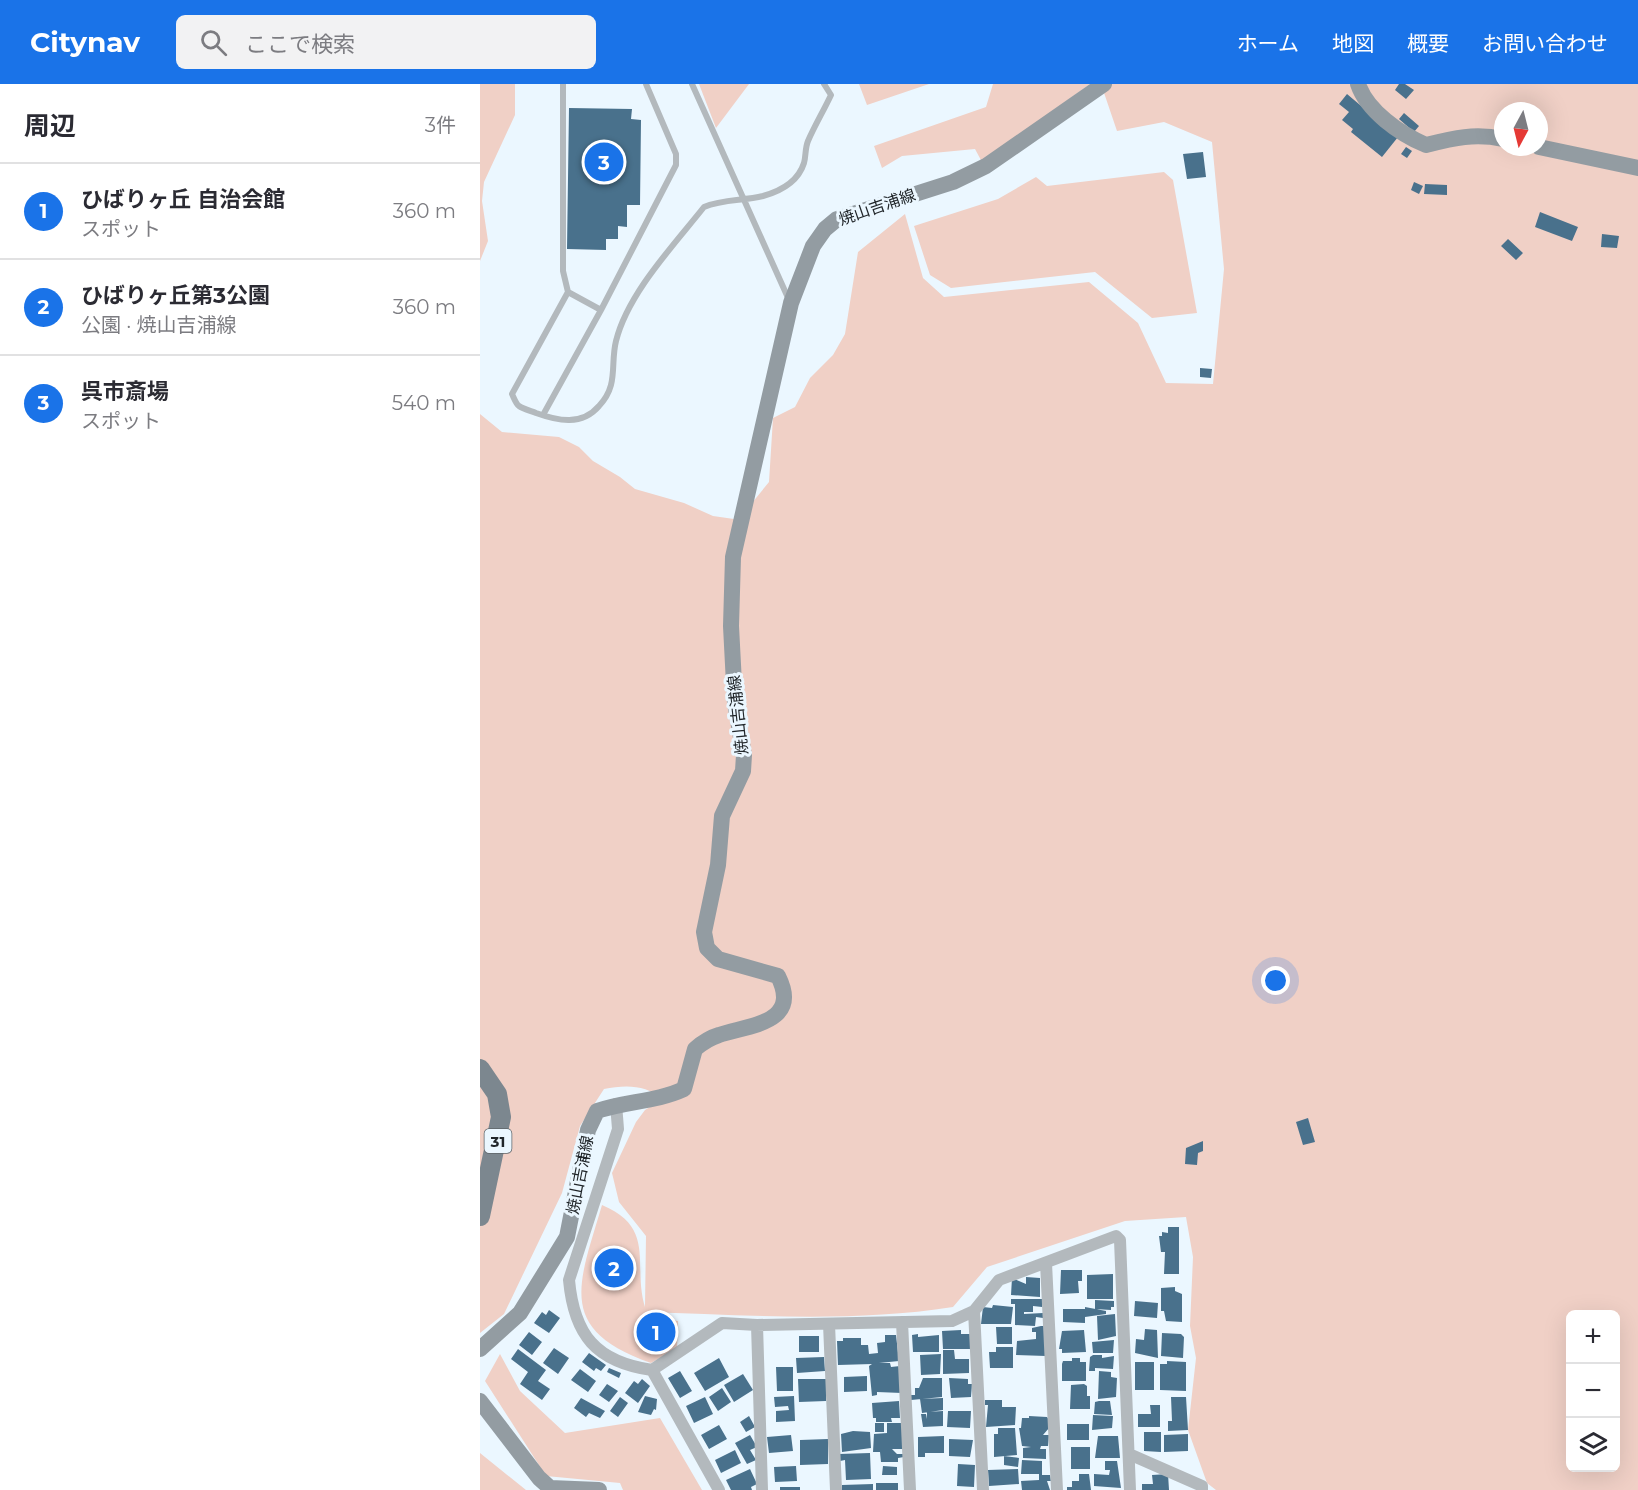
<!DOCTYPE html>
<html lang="ja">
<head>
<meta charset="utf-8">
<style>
  :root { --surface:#fff; --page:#f2f2f3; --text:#2b2b33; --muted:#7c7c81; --line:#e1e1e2; --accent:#1a73e8 }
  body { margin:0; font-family:Montserrat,"Noto Sans JP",sans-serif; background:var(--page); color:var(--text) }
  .controls { position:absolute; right:18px; bottom:18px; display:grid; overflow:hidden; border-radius:9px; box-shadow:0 6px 24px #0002 }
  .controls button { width:54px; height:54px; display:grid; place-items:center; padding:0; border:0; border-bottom:2px solid var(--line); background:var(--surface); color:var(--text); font:30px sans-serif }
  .compass { position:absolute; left:1014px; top:18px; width:54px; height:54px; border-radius:50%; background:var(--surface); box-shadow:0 6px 24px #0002; rotate:187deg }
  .you { position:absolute; left:796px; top:897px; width:21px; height:21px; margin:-15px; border:4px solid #fff; border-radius:50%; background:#1a73e8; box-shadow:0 0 0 9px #1a73e833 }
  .badge { display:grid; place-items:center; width:39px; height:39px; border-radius:50%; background:var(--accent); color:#fff; font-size:20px; font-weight:700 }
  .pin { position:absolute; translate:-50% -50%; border:3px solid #fff; box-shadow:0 2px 6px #0006 }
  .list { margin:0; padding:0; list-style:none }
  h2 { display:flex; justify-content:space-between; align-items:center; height:78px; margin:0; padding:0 24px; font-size:26px }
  h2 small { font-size:20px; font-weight:400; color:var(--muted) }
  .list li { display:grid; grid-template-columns:39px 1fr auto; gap:18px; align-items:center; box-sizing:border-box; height:96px; padding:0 24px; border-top:2px solid var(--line) }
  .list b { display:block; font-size:22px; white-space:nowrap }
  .list p { margin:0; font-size:20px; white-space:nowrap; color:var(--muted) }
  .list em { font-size:20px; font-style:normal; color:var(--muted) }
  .icon { flex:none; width:33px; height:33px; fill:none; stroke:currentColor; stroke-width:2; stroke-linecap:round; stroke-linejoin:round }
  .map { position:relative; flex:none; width:1158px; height:1406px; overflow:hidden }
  header { display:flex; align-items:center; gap:36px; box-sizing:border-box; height:84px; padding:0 30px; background:var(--accent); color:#fff }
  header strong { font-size:28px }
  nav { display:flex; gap:33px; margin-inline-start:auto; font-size:21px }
  .search { width:420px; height:54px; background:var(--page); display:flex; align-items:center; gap:15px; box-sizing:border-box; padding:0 21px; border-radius:9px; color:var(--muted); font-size:22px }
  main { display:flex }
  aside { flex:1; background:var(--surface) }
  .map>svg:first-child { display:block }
  .green { fill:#f0d0c6; fill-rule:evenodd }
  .building { fill:#49718c }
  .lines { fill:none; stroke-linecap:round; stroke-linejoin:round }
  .lane { stroke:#b3b9bd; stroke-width:6 }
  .street { stroke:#b3b9bd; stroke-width:12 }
  .secondary { stroke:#939ca2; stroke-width:16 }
  .primary { stroke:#7c878f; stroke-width:20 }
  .labels { text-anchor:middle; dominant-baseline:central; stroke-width:6; stroke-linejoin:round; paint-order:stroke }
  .shield { fill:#ebf7ff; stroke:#5e656a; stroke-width:1.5 }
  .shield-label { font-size:15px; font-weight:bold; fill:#21262a }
  .street-label { font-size:16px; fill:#21262a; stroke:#ebf7ff }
</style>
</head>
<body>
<header>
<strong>Citynav</strong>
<div class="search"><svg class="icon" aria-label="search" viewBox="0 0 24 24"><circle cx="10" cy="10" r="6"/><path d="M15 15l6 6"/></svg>ここで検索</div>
<nav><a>ホーム</a><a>地図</a><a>概要</a><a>お問い合わせ</a></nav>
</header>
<main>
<aside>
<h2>周辺<small>3件</small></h2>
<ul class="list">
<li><span class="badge">1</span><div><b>ひばりヶ丘 自治会館</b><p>スポット</p></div><em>360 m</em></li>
<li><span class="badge">2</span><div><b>ひばりヶ丘第3公園</b><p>公園 · 焼山吉浦線</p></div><em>360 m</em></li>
<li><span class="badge">3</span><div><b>呉市斎場</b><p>スポット</p></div><em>540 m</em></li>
</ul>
</aside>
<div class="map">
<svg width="1158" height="1406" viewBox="0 0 1158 1406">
  <rect width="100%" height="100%" fill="#ebf7ff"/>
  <path class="green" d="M0 0H35V31L4 98 2 117 8 157 0 177Z
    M219 0H269L236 44Z
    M379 0H449L387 21Z
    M513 0H610L502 78 495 65 422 72 402 84 394 62 506 23Z
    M621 0H1158V1406H736L727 1399 708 1346 716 1274 710 1242 713 1173 706 1133 645 1137 507 1183 473 1223C371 1239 268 1231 165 1228V1232L198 1237 197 1264 171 1279C75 1245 99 1200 122 1121 177 1144 152 1181 165 1223L166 1152 139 1118 132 1089 156 1038 165 1026 182 1015C166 1000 144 1001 124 1005L100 1042 82 1109 24 1230 0 1249V330L22 348 79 353 99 363 113 377 140 393 155 405 204 419 233 432 254 435 263 430 289 398 293 334 315 323 330 294 353 271 365 250 378 168 425 130 443 194 464 213 609 198 658 239 686 299 733 300 744 185 732 58 684 38 637 47ZM1023 27H1059V63H1023ZM1090 1230H1136V1384H1090Z
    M684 88 693 96 717 229 672 234 615 188 471 204 450 191 434 142 518 115 556 93 567 102Z
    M20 1270 40 1307 85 1349 180 1334 222 1406H143L140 1399 66 1392 5 1297Z
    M0 1369 46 1406H0Z"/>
  <path class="building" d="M919 0H925L934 6 926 15 915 6Z
    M867 10 918 53 902 73 871 48 873 45 862 36 869 28 859 20Z
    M89 24 152 25 151 35 161 36 160 121H147V143L138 142V155H126V166L87 165Z
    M924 29 939 42 934 48 919 35Z
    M926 63 932 67 927 74 921 70Z
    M723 68 726 93 707 95 703 70Z
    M934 98 943 102 939 110 931 106Z
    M945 100 967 101V111L944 110Z
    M1060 128 1098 143 1092 157 1055 143Z
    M1122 150 1139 152 1137 164 1121 163Z
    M1028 155 1043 169 1036 176 1021 162Z
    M720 284 732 285 731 294 720 293Z
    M828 1034 835 1058 823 1061 816 1038Z
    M723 1057V1067L718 1069 717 1081 705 1080 706 1064Z
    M688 1143H699V1190H684L685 1168H681L679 1152H682V1148L688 1149Z
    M581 1186H602V1197H598L599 1209 580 1210Z
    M633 1190V1215H607V1191Z
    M546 1193 560 1194V1213L531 1211 532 1194 546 1200Z
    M695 1203V1207L702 1210V1238L686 1237 684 1227H681V1204Z
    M531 1215H562V1223L553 1222V1228H544V1230L563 1229V1234L556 1233 555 1242 535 1241V1220H531Z
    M615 1216 634 1217V1223H631V1226L615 1225Z
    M655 1217 678 1219 677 1234 654 1232Z
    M513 1221 533 1223 531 1240H501L503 1223 512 1224Z
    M605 1223 626 1227V1230L605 1233V1239L583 1238V1225H605Z
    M69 1226 80 1234 69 1249 54 1239 62 1228 66 1231Z
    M635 1230 636 1252 618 1256 617 1232Z
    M194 1239 196 1256 192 1257V1261L166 1264 162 1252H157L156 1244Z
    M561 1242H567L566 1272 536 1271 537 1257 556 1255V1248H552V1244Z
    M516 1243H532V1260H517Z
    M665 1245 677 1246 678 1274 655 1269 656 1255 664 1256Z
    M481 1246V1250H493V1265H463L462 1247Z
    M604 1246 606 1268 582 1269V1265H579L582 1247Z
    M49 1248 62 1258 52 1271 39 1261Z
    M682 1249 701 1250 704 1253 703 1274 681 1272Z
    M438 1250V1253L459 1251V1268H433L432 1251Z
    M405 1251H416L419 1277 399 1279H410L411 1283 420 1282 422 1309 397 1308V1311L392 1312 389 1282 392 1280 358 1281 357 1257H363V1254H381V1261H388L389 1270 398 1269 397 1259 405 1258Z
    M319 1252H339V1268H319Z
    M634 1256 633 1269H613L612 1258Z
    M516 1263H533V1284H510L509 1268H516Z
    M74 1264 89 1274 78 1290 63 1279Z
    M38 1265 66 1286 58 1297 70 1305 62 1316 40 1300 48 1288 31 1275Z
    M463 1266H474L475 1275H489V1289L463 1290Z
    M109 1269 126 1281 121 1287 116 1284 114 1287 102 1278Z
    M461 1270 460 1290 441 1291 440 1271Z
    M613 1271H622V1274L634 1272 633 1285 615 1284V1287H609L610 1273Z
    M344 1273 345 1287 317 1289 316 1274Z
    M239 1274 249 1293 225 1307 214 1289Z
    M592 1274H600V1278H606V1297H582V1280L583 1277H592Z
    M687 1277 706 1278V1307L680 1306V1280H687Z
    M655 1278H674V1306H655Z
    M296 1283H313V1307H297Z
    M129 1284 141 1289 139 1294 127 1288Z
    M100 1285 116 1297 108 1308 91 1296Z
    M200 1287 212 1307 200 1314 188 1294Z
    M619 1287 631 1288V1293L637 1294 636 1313 618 1315Z
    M263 1290 273 1306 254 1318 244 1301Z
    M387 1292V1307L364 1308V1293Z
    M443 1294H462V1313L431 1316V1311H435V1304H439Z
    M469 1294 488 1295V1300H492L491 1313 471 1314Z
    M162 1295 170 1302 158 1319 145 1309 154 1297 158 1300Z
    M318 1295H346V1317L319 1318Z
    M127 1300 138 1307 129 1318 119 1311Z
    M604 1300 607 1302V1312H610V1325H590L591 1301Z
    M242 1304 251 1318 238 1327 229 1313Z
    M165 1312 177 1315 176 1326 174 1325 171 1331 158 1328Z
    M314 1312 315 1337 296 1338V1327L309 1326 308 1322 295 1323 294 1313Z
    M140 1313 148 1319 138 1333 130 1327Z
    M225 1313 233 1330 214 1339 206 1322Z
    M691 1313H706L708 1346 688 1347V1337H692Z
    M101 1314 125 1327 120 1334 109 1329 106 1333 94 1324Z
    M463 1314V1326L442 1329 440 1315Z
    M505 1316H522V1323H536L535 1341 506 1343 508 1321H505Z
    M419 1317 420 1334H411L412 1338H396V1334H393L392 1319Z
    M619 1317H630L632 1331 614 1330 615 1318Z
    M670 1321H680V1343H658V1330H671Z
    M463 1327V1342L443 1343 441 1330H446L447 1335V1328Z
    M468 1327H491L490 1344 467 1343Z
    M613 1331 633 1332 632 1344 612 1346Z
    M269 1332 275 1343 266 1348 260 1338Z
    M549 1332 567 1333 569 1336V1344L563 1351H569L568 1362H561L560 1365H566V1375L543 1374V1364L551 1363 542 1362 539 1344H541L542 1334H549Z
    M395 1339H404V1348H395Z
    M407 1339H423L424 1365H412L417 1370H424V1373L418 1374V1378H401L400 1368H393L394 1350 407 1349Z
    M587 1340H609V1356H587Z
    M239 1341 247 1355 229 1365 221 1351Z
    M518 1344H535L537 1371 514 1373V1350H518Z
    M373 1347 390 1348 391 1364 362 1368 361 1350Z
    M664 1348H681V1368L664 1367Z
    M708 1350V1367L684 1368V1351Z
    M270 1351 277 1363 270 1366 276 1376 267 1380 255 1359Z
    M311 1351 313 1367 289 1369 287 1353Z
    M464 1352V1369H445V1373H438V1353Z
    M618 1352H638L640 1374H615Z
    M348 1355V1380L320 1381V1356Z
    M469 1355 493 1356 490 1373 469 1372Z
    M591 1363H610V1385H591Z
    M255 1366 261 1379 241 1389 235 1376Z
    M390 1369 391 1395 366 1396 365 1376 360 1377 359 1370Z
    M524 1372 539 1374 538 1383 524 1381Z
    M542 1376 562 1377V1391H570L571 1397H567L570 1406H542L541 1397 559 1396V1390H541Z
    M625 1377H637L641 1404 614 1402V1390L629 1391 630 1386H625Z
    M478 1380 495 1381 494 1403 477 1402Z
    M316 1382 317 1397 295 1398 294 1383Z
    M403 1382 417 1383V1391H402Z
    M270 1385 277 1400 271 1403 272 1406H251L246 1396Z
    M538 1385 539 1400 509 1402 508 1386Z
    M599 1390H609L611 1406H587V1403H592V1397H599Z
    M688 1390 689 1406H662V1400H673L672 1391Z
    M396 1399H418V1406H396Z
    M393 1400V1406H362V1401Z
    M300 1403H320V1406H300Z"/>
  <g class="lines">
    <path class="lane" d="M83 0V187L88 208
      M212 0 309 216
      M121 226 196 81V70L166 0
      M63 331 121 226 88 208 32 310C34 314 36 320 39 322 43 325 51 327 56 329 78 337 102 342 119 322 139 301 130 281 136 257 148 209 194 161 224 123 243 115 263 117 283 112 301 107 318 98 324 79 326 72 325 64 328 57 335 41 344 26 351 11L344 0"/>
    <path class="street" d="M136 1020 138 1045 89 1196C94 1251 116 1278 172 1286L242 1239 277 1241 472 1237 494 1227
      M566 1179 577 1406
      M422 1238 430 1406
      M349 1240 356 1406
      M277 1241 282 1406
      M172 1286 239 1406
      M649 1370 722 1402V1406
      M503 1406 494 1227 519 1196 636 1152 640 1156 650 1406"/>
    <path class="secondary" d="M878 0C887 27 920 50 946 61 974 54 995 49 1023 55
      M1059 63 1158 84
      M0 1265 40 1229 87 1153 108 1046 117 1027C145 1017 176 1018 204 1005L215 965C222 959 229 954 239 951 268 941 322 940 298 892L238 875 227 864 224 848 238 781 242 732 263 687 264 671 255 619 251 542 253 473 311 219 333 162 345 145 357 135 473 98 506 82 624 0
      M0 1317 59 1394 70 1404 119 1406"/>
    <path class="primary" d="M0 985 17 1010 21 1033 0 1132"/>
  </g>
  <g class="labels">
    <rect class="shield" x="4.5" y="1045" width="27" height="24" rx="4.5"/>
    <g class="shield-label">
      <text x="18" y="1057">31</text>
    </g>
    <g class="street-label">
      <text transform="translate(397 123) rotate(-19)">焼山吉浦線</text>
      <text transform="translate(258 631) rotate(-96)">焼山吉浦線</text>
      <text transform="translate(100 1091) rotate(-79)">焼山吉浦線</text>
    </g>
  </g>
</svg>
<div class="controls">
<button>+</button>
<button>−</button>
<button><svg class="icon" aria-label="layers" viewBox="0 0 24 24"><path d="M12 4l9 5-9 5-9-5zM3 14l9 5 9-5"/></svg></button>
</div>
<svg class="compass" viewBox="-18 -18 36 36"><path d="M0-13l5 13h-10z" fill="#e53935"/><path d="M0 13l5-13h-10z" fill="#7c7c81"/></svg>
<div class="you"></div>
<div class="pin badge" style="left:176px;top:1248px">1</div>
<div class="pin badge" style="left:134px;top:1184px">2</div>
<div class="pin badge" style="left:124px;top:78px">3</div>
</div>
</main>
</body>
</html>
